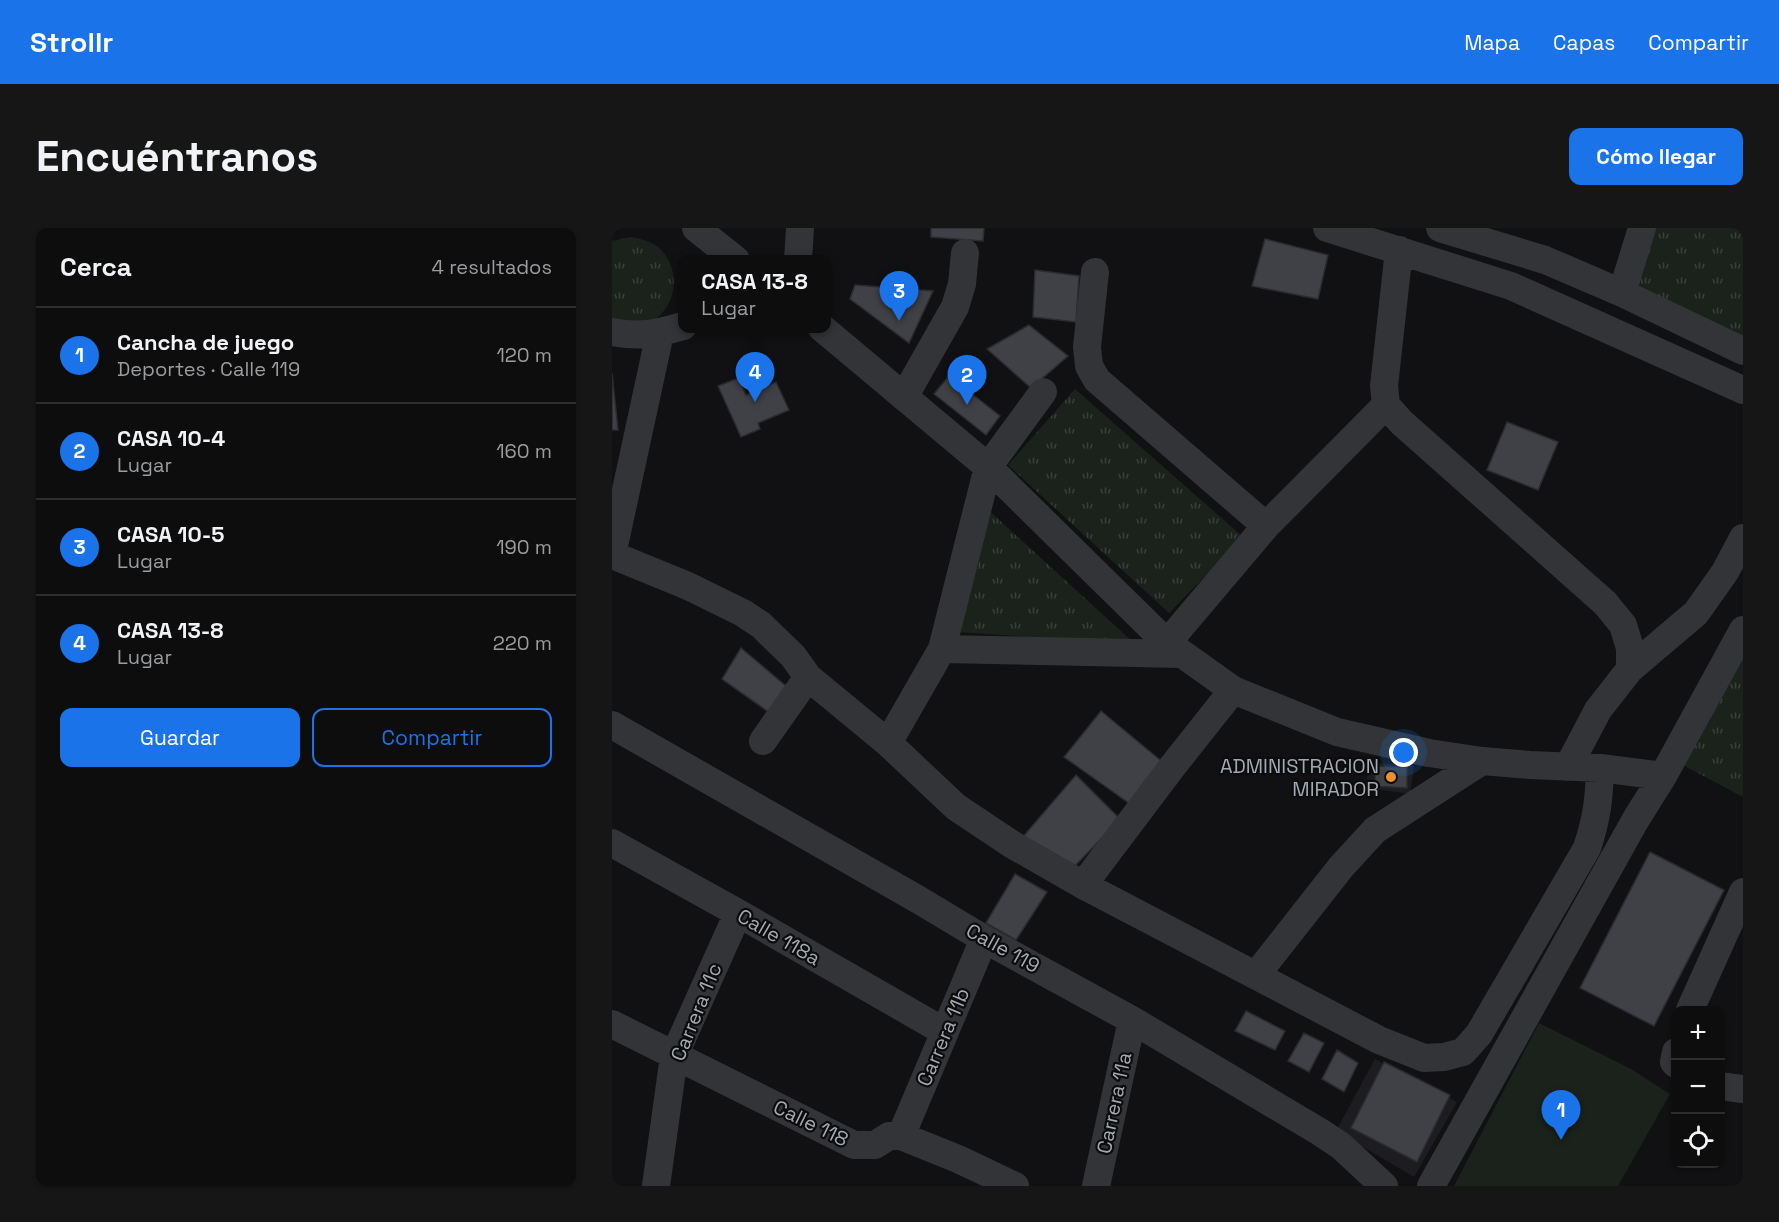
<!DOCTYPE html>
<html lang="es">
<head>
<meta charset="utf-8">
<style>
  :root { --surface:#0d0d0e; --page:#161617; --text:#f1f3f6; --muted:#9a9c9e; --line:#2d2d2e; --accent:#1a73e8 }
  body { margin:0; font-family:"Space Grotesk",sans-serif; background:var(--page); color:var(--text) }
  .controls { position:absolute; right:18px; bottom:18px; display:grid; overflow:hidden; border-radius:12px; box-shadow:0 2px 4px #0004 }
  .controls button { width:54px; height:54px; display:grid; place-items:center; padding:0; border:0; border-bottom:2px solid var(--line); background:var(--surface); color:var(--text); font:30px sans-serif }
  .you { position:absolute; left:792px; top:525px; width:21px; height:21px; margin:-15px; border:4px solid #fff; border-radius:50%; background:#1a73e8; box-shadow:0 0 0 9px #1a73e833 }
  .badge { display:grid; place-items:center; width:39px; height:39px; border-radius:50%; background:var(--accent); color:#fff; font-size:20px; font-weight:700 }
  .pin { position:absolute; translate:-50% -50px; filter:drop-shadow(0 2px 3px #0008) }
  .pin::after { content:''; position:absolute; top:32px; width:21px; height:18px; background:inherit; clip-path:polygon(0 0,100% 0,50% 100%) }
  .popup { position:absolute; left:66px; top:27px; width:153px; height:78px; box-sizing:border-box; display:grid; place-content:center; border-radius:12px; background:var(--surface); filter:drop-shadow(0 2px 4px #0005); font-size:20px; white-space:nowrap; color:var(--muted) }
  .popup b { font-size:22px; color:var(--text) }
  .popup::after { content:''; position:absolute; left:50%; top:100%; margin-left:-12px; border:12px solid transparent; border-top-color:var(--surface) }
  .list { margin:0; padding:0; list-style:none }
  h2 { display:flex; justify-content:space-between; align-items:center; height:78px; margin:0; padding:0 24px; font-size:26px }
  h2 small { font-size:20px; font-weight:400; color:var(--muted) }
  .list li { display:grid; grid-template-columns:39px 1fr auto; gap:18px; align-items:center; box-sizing:border-box; height:96px; padding:0 24px; border-top:2px solid var(--line) }
  .list b { display:block; font-size:22px; white-space:nowrap }
  .list p { margin:0; font-size:20px; white-space:nowrap; color:var(--muted) }
  .list em { font-size:20px; font-style:normal; color:var(--muted) }
  .actions { display:flex; gap:12px; padding:18px 24px }
  .actions a { flex:1; padding:14px 0; border:2px solid var(--accent); border-radius:12px; text-align:center; font-size:21px; color:var(--accent) }
  .actions .main { background:var(--accent); color:#fff }
  .icon { flex:none; width:33px; height:33px; fill:none; stroke:currentColor; stroke-width:2; stroke-linecap:round; stroke-linejoin:round }
  .map { position:relative; flex:none; width:1131px; height:958px; overflow:hidden; border-radius:12px }
  header { display:flex; align-items:center; gap:36px; box-sizing:border-box; height:84px; padding:0 30px; background:var(--accent); color:#fff }
  header strong { font-size:28px }
  nav { display:flex; gap:33px; margin-inline-start:auto; font-size:21px }
  .intro { display:flex; align-items:center; justify-content:space-between; box-sizing:border-box; height:144px; padding:0 36px }
  h1 { margin:0; font-size:42px }
  .button { padding:15px 27px; border-radius:12px; background:var(--accent); color:#fff; font-size:21px; font-weight:700 }
  main { display:flex; gap:36px; padding:0 36px }
  aside { flex:1; background:var(--surface); border-radius:12px; box-shadow:0 2px 4px #0004 }
  .map>svg:first-child { display:block }
  .built { fill:#1d1d1f }
  .grass { fill:#1b221b }
  .park { fill:url(#park-tufts) }
  .building { fill:#404146; stroke:#2b2c2f; stroke-width:1.5 }
  .lines { fill:none; stroke-linecap:round; stroke-linejoin:round }
  .minor { stroke:#323437; stroke-width:28 }
  .poi-dot { fill:#ee912d; stroke:#0c0c0d; stroke-width:2 }
  .labels { text-anchor:middle; dominant-baseline:central; stroke-width:4.5; stroke-linejoin:round; paint-order:stroke }
  .poi-label { font-size:20px; fill:#a2aab3; stroke:#0c0c0d; text-anchor:end }
  .street-label { font-size:20px; fill:#a2aab3; stroke:#0c0c0d }
</style>
</head>
<body>
<header>
<strong>Strollr</strong>
<nav><a>Mapa</a><a>Capas</a><a>Compartir</a></nav>
</header>
<div class="intro"><h1>Encuéntranos</h1><a class="button">Cómo llegar</a></div>
<main>
<aside>
<h2>Cerca<small>4 resultados</small></h2>
<ul class="list">
<li><span class="badge">1</span><div><b>Cancha de juego</b><p>Deportes · Calle 119</p></div><em>120 m</em></li>
<li><span class="badge">2</span><div><b>CASA 10-4</b><p>Lugar</p></div><em>160 m</em></li>
<li><span class="badge">3</span><div><b>CASA 10-5</b><p>Lugar</p></div><em>190 m</em></li>
<li><span class="badge">4</span><div><b>CASA 13-8</b><p>Lugar</p></div><em>220 m</em></li>
</ul>
<div class="actions"><a class="main">Guardar</a><a>Compartir</a></div>
</aside>
<div class="map">
<svg width="1131" height="958" viewBox="0 0 1131 958">
  <defs>
    <pattern id="park-tufts" width="24" height="20" patternUnits="userSpaceOnUse" patternTransform="scale(1.5)"><rect width="24" height="20" fill="#1b221b"/><path d="M3 7l-1-3M5 7V3M7 7l1-3M15 17l-1-3M17 17v-4M19 17l1-3" fill="none" stroke="#393f3a"/></pattern>
  </defs>
  <rect width="100%" height="100%" fill="#111113"/>
  <path class="built" d="M756 534 802 538 798 566 755 560Z
    M763 831 845 874 802 949 724 903Z"/>
  <path class="grass" d="M927 795 1019 841 1058 866 1006 958H842Z"/>
  <path class="park" d="M1044 0H1131V110L1021 65Z
    M18 9C29 11 40 13 48 21 70 42 65 81 37 95 27 99 10 95 0 95V13Z
    M463 161 631 309 557 385 396 237Z
    M373 279 523 416 345 404Z
    M1131 425V569L1069 536Z"/>
  <path class="building" d="M319 0H372L371 13 319 9Z
    M653 11 716 27 706 71 640 58Z
    M423 42 467 48 464 94 421 89Z
    M243 57 321 63 297 115 238 71Z
    M417 97 456 128 419 160 375 121Z
    M354 127 371 142 355 162 388 188 374 207 322 166Z
    M0 145 6 202H0Z
    M127 150 134 167 164 154 177 182 146 195 148 201 129 209 106 158Z
    M895 194 946 214 926 262 875 242Z
    M129 420 180 463 158 485 110 451Z
    M489 483 553 536 521 578 452 529Z
    M763 538 795 539V560L763 558Z
    M464 547 508 591 458 643 409 611Z
    M1038 624 1112 662 1042 798 968 760Z
    M403 646 435 664 404 712 374 695Z
    M634 783 673 803 663 822 623 803Z
    M692 805 712 815 697 844 676 833Z
    M725 822 746 835 732 864 710 851Z
    M772 834 838 867 805 934 739 900Z"/>
  <g class="lines">
    <path class="minor" d="M84 0 124 32
      M715 0 899 58 1131 162
      M828 0 933 32 1010 65 1131 123
      M787 22 772 158 774 177 789 194 993 375 1011 397 1018 420V441L986 482 956 539
      M186 32 188 0
      M483 44 475 119 477 138 485 152 654 298
      M1010 65 1030 0
      M210 100 376 239 555 415 621 462 725 504 817 525 870 533 918 537 988 540 1051 548
      M0 104C28 109 44 106 71 98
      M48 105 0 327 76 358 131 385 149 397 181 428 196 449 276 515 344 579 401 617 471 657 767 812 812 830 832 829 851 824 867 806 975 620C985 589 987 573 988 540
      M292 169 343 79 350 56 353 25
      M555 415 654 298 774 177
      M330 421 569 426
      M1018 441 1084 385 1113 344 1131 310
      M0 497 307 672 372 711 520 792 708 904 729 918 772 958
      M151 513 196 449
      M276 515 330 421 376 239 431 164
      M0 615 126 685 333 804
      M471 657 560 539 621 462
      M645 746 729 639 763 602 870 533
      M1078 782 1131 664
      M0 796 242 917H263L277 908H289L346 931 403 958
      M1064 824 1062 834 1064 836
      M1108 858 1131 861
      M289 908 372 711
      M44 958 62 828 126 685
      M484 958 520 792
      M819 958 1024 591 1051 548 1131 402"/>
  </g>
  <circle class="poi-dot" cx="779" cy="549" r="6"/>
  <g class="labels">
    <g class="poi-label">
      <text x="767" y="538">ADMINISTRACION<tspan x="767" dy="23">MIRADOR</tspan></text>
    </g>
    <g class="street-label">
      <text transform="translate(167 709) rotate(30)">Calle 118a</text>
      <text transform="translate(391 720) rotate(29)">Calle 119</text>
      <text transform="translate(84 784) rotate(-68)">Carrera 11c</text>
      <text transform="translate(331 809) rotate(-67)">Carrera 11b</text>
      <text transform="translate(502 875) rotate(-78)">Carrera 11a</text>
      <text transform="translate(199 895) rotate(26)">Calle 118</text>
    </g>
  </g>
</svg>
<div class="controls">
<button>+</button>
<button>−</button>
<button><svg class="icon" aria-label="locate" viewBox="0 0 24 24"><circle cx="12" cy="12" r="6"/><path d="M12 2v4M12 18v4M2 12h4M18 12h4"/></svg></button>
</div>
<div class="you"></div>
<div class="pin badge" style="left:949px;top:912px">1</div>
<div class="pin badge" style="left:355px;top:177px">2</div>
<div class="pin badge" style="left:287px;top:93px">3</div>
<div class="pin badge" style="left:143px;top:174px">4</div>
<div class="popup"><b>CASA 13-8</b>Lugar</div>
</div>
</main>
</body>
</html>
